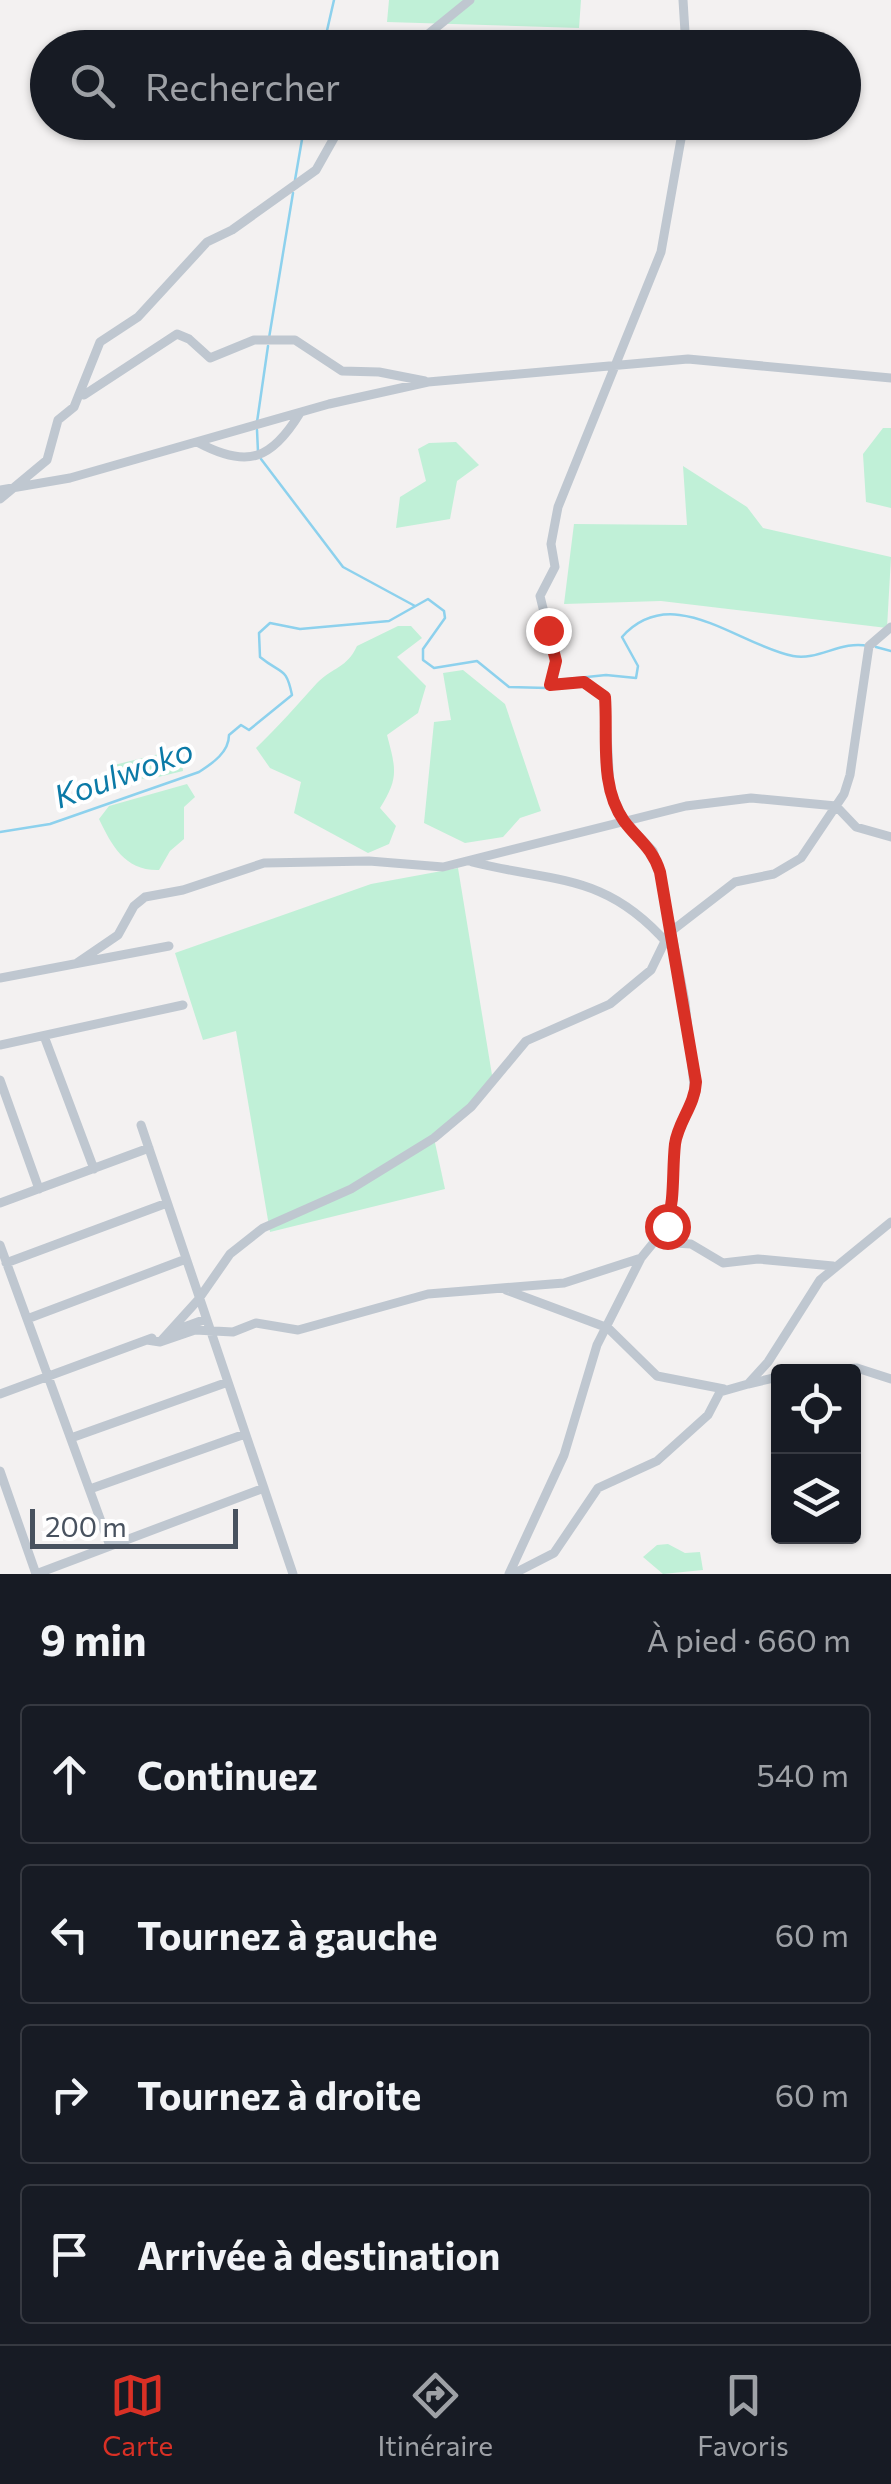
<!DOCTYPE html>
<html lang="fr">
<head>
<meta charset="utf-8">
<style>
  :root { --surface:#171b24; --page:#242831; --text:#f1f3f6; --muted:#9ea1a6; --line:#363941; --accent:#d93025 }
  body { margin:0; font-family:Commissioner,sans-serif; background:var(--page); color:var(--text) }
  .controls { position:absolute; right:30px; bottom:30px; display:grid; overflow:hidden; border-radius:10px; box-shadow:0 2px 8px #0004 }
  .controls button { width:90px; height:90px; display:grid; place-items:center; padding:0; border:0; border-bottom:2px solid var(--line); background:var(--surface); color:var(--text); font:50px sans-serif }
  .scale { position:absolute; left:30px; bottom:25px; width:208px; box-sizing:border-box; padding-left:10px; border:5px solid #48525f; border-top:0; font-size:28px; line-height:35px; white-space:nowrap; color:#48525f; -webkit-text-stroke:8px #fff; paint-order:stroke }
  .stop { position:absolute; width:30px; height:30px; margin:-22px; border:8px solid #d93025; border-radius:50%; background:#fff }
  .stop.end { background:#d93025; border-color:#fff; box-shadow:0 2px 10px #0008 }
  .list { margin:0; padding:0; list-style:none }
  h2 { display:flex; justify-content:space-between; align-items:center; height:130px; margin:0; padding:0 40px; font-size:42px }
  h2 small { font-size:32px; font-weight:400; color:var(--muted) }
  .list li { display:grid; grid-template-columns:65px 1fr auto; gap:30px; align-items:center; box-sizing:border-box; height:140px; margin:0 20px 20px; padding:0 20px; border:2px solid var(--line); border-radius:10px }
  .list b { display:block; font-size:38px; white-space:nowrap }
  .list em { font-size:32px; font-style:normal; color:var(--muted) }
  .icon { flex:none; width:55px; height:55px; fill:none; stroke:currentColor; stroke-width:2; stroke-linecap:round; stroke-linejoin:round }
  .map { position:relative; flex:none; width:891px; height:1574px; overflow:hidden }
  .search { position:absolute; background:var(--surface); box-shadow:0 2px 8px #0004; left:30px; right:30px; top:30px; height:110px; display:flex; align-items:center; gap:25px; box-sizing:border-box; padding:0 35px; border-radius:55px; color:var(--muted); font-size:38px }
  .sheet { height:770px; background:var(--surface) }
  nav { display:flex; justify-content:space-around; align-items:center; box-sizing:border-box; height:140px; border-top:2px solid var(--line); background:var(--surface); font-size:28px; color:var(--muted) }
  nav a { display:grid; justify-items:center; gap:5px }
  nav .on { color:var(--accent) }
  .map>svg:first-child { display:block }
  .green { fill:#c0f0d7 }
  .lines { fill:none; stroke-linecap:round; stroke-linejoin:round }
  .stream { stroke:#8dd1ed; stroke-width:2.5 }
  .minor { stroke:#bfc7d0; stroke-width:9 }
  .route { stroke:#d93025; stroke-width:12 }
  .labels { text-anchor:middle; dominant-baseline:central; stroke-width:8; stroke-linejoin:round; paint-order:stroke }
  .water-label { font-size:32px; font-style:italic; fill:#0b7aa7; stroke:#fff }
</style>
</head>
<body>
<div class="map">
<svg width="891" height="1574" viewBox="0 0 891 1574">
  <rect width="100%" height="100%" fill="#f3f1f1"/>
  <path class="green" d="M389 0H581L579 28 387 22Z
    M883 428H891V508L866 502 863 454Z
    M456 442 479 465 457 481 450 519 396 528 400 497 426 481 418 449 429 443Z
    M683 466 747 507 763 528 891 557 887 628 661 601 564 604 574 524 687 525Z
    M398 626H411L422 638 397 657 426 686 418 713 387 735C396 769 399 778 380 808L396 826 389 844 368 853 294 813 301 782 270 768 256 748C278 727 297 705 317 683 333 667 347 668 357 646Z
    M463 670 505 704 541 811 520 818 503 837 465 843 424 823 434 722 451 720 443 673Z
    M159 754 181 756 183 771 150 779 109 777 114 765Z
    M187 784 195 797 184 807V839L170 851 159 870C125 871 112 846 99 819L109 806Z
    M458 868 493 1081 434 1138 445 1189 270 1232 236 1031 203 1040 175 953 371 884Z
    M668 1544 685 1553 700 1552 703 1570 663 1574 643 1557 657 1545Z"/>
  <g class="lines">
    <path class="stream" d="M323 48 334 0
      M295 180 305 122
      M269 338 293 193
      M257 422 268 346
      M257 430 258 452
      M261 459 343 567 415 606
      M876 647 891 651
      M558 680 606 675 636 678 638 666 622 637C672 581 738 645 793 656 818 661 842 640 868 646
      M0 832 50 824 199 772C213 763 229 752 229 735L241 725 249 730 292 695C286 666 282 675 260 657L259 633 270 623 300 629 389 621 428 599 444 611 445 618 423 649V660L434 668 477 661 509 687 547 688"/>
    <path class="minor" d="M683 0 686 48
      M411 48 470 0
      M84 395 177 334 189 339 210 358 254 340H295L342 371 379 372 425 381
      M199 443C248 469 272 459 300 413
      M0 490 70 478 329 404 428 382 688 359 891 378
      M0 499 47 460 58 420 74 407 100 342 138 317 207 242 232 230 316 170 343 122
      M472 862C555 883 605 872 668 944
      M77 963 118 935 134 906 145 897 183 890 264 863 369 861 443 867 686 806 751 798 836 806 856 827 891 837
      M0 978 169 946
      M44 1036 94 1169
      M0 1045 183 1005
      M0 1080 39 1189
      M141 1125 293 1574
      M0 1203 149 1148
      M657 1242 691 1244 723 1263 758 1259 833 1266
      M0 1245 110 1546
      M6 1263 167 1203
      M506 1290 608 1328 657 1376 724 1389
      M27 1319 186 1259
      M176 1330 206 1319
      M147 1340 160 1342 195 1330 233 1332 256 1323 298 1330 428 1294 564 1283 641 1258
      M160 1342 198 1300 230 1254 263 1228 351 1189 434 1138 471 1107 526 1041 610 1004 651 970 669 933 735 882 774 874 801 858 844 794 850 775 869 646 891 627
      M808 1372 857 1368 891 1379
      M748 1384 778 1377
      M0 1394 152 1338
      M71 1438 228 1382
      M0 1471 36 1574
      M90 1489 245 1434
      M36 1574 264 1488
      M509 1574 564 1455 597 1345 641 1258 667 1226 673 1200 675 1141 695 1095 685 1002 660 872 653 851 624 820 610 790 605 697 585 682 550 685 556 661 540 596 555 567 551 544 558 507 661 252 684 122
      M513 1574 554 1553 598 1488 657 1461 708 1415 720 1392 748 1384 768 1362 820 1280 891 1222"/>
  </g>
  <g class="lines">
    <path class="route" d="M548 630 556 661 550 685 584 682 605 697C608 737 599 786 624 821 638 840 652 847 660 872L696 1082C695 1105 678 1122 675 1144 672 1172 675 1198 667 1226"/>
  </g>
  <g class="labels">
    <g class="water-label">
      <text transform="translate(123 772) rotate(-20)">Koulwoko</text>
    </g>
  </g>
</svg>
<div class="controls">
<button><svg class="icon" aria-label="locate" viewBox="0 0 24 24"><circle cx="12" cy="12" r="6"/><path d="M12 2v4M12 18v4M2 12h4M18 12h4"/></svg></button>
<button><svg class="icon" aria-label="layers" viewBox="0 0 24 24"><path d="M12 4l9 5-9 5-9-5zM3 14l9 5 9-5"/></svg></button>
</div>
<div class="scale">200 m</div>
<div class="stop" style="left:667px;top:1226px"></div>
<div class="stop end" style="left:548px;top:630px"></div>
<div class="search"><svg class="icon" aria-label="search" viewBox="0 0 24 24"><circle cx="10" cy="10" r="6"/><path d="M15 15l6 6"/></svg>Rechercher</div>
</div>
<section class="sheet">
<h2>9 min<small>À pied · 660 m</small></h2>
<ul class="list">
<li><svg class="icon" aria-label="ahead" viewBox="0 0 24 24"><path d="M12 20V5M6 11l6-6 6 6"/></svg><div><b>Continuez</b></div><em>540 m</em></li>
<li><svg class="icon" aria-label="left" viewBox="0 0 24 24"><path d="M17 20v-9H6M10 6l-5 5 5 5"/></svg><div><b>Tournez à gauche</b></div><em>60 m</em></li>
<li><svg class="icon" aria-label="right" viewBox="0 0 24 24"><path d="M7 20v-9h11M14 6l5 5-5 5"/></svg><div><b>Tournez à droite</b></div><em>60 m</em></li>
<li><svg class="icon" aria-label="arrive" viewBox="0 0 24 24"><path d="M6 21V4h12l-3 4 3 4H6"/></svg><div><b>Arrivée à destination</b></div></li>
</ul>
</section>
<nav>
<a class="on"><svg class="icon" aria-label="map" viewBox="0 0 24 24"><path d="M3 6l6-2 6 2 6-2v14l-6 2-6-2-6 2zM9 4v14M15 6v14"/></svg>Carte</a>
<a><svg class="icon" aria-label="directions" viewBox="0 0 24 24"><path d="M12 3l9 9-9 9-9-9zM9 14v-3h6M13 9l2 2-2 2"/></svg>Itinéraire</a>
<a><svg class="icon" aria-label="saved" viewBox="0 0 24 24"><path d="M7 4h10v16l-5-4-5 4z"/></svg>Favoris</a>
</nav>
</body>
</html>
